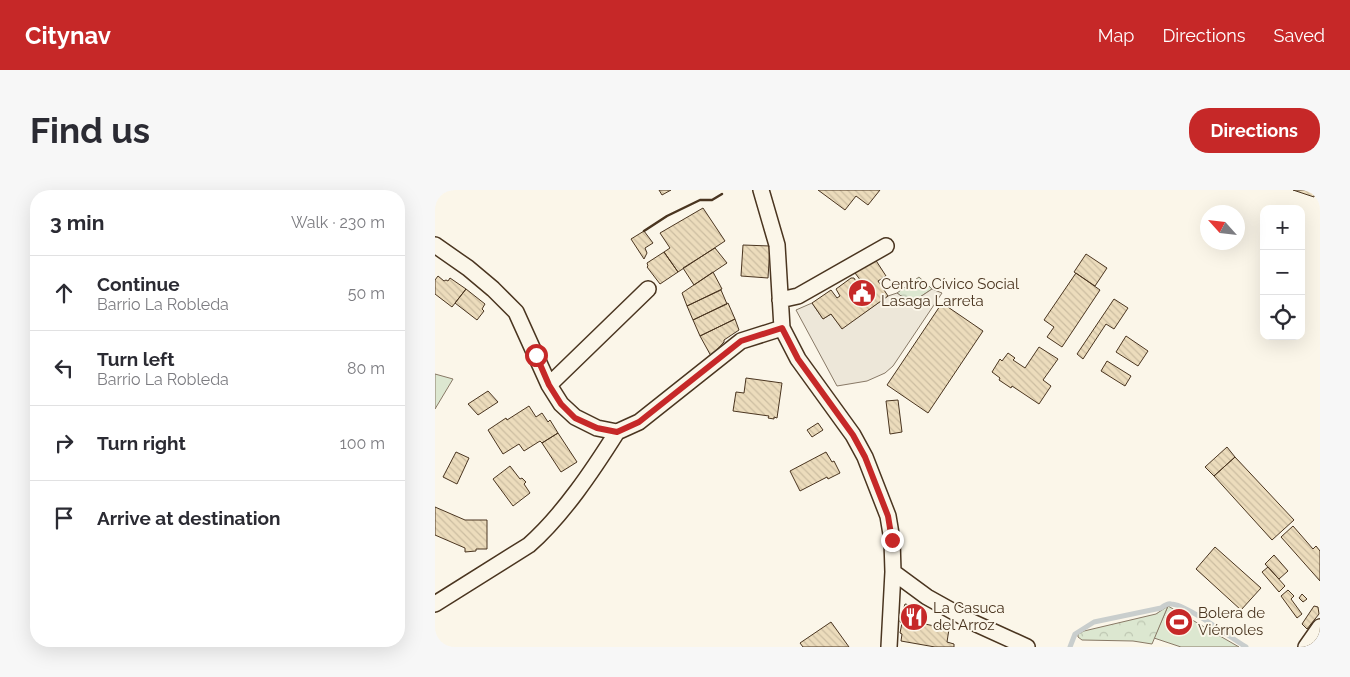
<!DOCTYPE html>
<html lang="en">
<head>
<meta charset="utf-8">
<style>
  :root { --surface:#fff; --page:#f7f7f7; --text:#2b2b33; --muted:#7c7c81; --line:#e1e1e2; --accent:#c62828 }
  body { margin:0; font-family:Raleway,sans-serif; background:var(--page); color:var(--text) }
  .controls { position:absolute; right:15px; top:15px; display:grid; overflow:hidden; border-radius:10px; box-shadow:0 5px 20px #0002 }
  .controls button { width:45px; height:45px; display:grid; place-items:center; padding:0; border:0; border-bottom:1px solid var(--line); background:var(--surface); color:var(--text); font:25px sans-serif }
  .compass { position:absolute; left:765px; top:15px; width:45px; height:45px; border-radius:50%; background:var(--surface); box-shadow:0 5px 20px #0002; rotate:297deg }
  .stop { position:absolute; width:15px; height:15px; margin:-11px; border:4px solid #c62828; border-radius:50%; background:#fff }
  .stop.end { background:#c62828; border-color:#fff; box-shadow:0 1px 5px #0008 }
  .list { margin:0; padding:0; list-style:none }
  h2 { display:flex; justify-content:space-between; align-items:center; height:65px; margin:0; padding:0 20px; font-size:21px }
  h2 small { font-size:16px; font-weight:400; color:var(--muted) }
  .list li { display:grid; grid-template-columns:32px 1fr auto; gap:15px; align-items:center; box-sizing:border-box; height:75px; padding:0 20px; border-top:1px solid var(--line) }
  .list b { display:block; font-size:19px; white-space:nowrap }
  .list p { margin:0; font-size:16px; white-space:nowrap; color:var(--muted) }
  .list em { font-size:16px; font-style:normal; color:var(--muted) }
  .icon { flex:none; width:28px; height:28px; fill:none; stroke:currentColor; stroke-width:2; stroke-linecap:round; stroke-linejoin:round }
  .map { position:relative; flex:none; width:885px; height:457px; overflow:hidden; border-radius:20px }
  header { display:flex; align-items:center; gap:30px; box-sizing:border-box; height:70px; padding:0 25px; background:var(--accent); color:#fff }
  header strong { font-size:24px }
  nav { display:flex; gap:28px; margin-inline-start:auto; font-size:18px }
  .intro { display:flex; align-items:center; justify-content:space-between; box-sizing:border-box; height:120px; padding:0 30px }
  h1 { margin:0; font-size:35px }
  .button { padding:12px 22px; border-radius:20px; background:var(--accent); color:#fff; font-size:18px; font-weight:700 }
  main { display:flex; gap:30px; padding:0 30px }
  aside { flex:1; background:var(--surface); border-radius:20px; box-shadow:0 5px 20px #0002 }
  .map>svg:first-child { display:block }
  .grass { fill:#dce7d0; stroke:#887966 }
  .park { fill:url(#park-crowns); stroke:#887966 }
  .parking { fill:#ede7d9; stroke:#887966 }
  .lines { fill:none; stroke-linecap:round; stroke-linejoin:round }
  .stream { stroke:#c9cecd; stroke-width:5 }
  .building { fill:url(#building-back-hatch); stroke:#4a3520 }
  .street-casing { stroke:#4a3520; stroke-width:18 }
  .street { stroke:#fbf6e9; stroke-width:15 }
  .wall { stroke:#4a3520; stroke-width:2.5 }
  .route { stroke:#c62828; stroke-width:6 }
  .labels { text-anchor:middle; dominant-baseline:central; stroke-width:4; stroke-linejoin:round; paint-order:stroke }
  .poi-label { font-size:15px; fill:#4a3520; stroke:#fbf6e9; text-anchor:start }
</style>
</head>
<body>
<header>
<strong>Citynav</strong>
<nav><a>Map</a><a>Directions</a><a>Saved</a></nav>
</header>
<div class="intro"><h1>Find us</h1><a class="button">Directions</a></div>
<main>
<aside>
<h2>3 min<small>Walk · 230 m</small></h2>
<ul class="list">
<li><svg class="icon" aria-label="ahead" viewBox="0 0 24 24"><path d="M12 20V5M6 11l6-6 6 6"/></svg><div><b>Continue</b><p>Barrio La Robleda</p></div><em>50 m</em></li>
<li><svg class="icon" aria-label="left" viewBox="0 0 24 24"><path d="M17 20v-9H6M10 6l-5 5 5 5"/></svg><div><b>Turn left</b><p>Barrio La Robleda</p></div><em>80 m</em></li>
<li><svg class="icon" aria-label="right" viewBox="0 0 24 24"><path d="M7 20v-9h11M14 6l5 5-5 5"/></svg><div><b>Turn right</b></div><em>100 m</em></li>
<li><svg class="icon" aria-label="arrive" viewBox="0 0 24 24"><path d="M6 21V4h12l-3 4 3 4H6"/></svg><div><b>Arrive at destination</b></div></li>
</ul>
</aside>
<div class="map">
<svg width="885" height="457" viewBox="0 0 885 457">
  <defs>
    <pattern id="park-crowns" width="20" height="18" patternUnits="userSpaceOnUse" patternTransform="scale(1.25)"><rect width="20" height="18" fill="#dce7d0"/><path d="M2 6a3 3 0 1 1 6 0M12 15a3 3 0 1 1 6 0" fill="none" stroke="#bec7b2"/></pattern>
    <pattern id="building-back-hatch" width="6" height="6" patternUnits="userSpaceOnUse" patternTransform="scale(1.25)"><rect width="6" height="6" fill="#ecdcbc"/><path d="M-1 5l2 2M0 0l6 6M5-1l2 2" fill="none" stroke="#ccbda1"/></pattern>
  </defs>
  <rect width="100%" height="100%" fill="#fbf6e9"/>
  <path class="grass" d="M0 184 18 189 0 219Z
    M733 416 804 457H746L719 448Z"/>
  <path class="park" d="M484 87 497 99 476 113 462 103Z
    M733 416 717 454 698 451 647 450 643 447V444L649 441 721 424Z"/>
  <path class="parking" d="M497 99 507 103 458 176 450 183 432 191 402 196 361 120 377 113 388 129 396 124 407 138 453 106 462 103 476 113Z"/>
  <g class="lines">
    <path class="stream" d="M635 457 640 444 659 432 726 418C729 416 732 413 736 414 751 414 796 448 811 457"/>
  </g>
  <path class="building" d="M224 0H236L227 5Z
    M383 0H445L433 15 421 6 410 20Z
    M858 0H880L879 7Z
    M268 18 290 51 243 82 229 62 235 58 225 43Z
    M209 41 218 53 210 58 212 63 209 69 196 49Z
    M308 55 335 56 333 88 306 86Z
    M280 58 292 73 259 95 248 78Z
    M229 62 243 82 225 94 212 77 213 76 212 73Z
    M651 64 672 78 660 96 639 82Z
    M440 69 451 86 443 91 453 106 407 139 396 124 388 129 377 113 396 100 402 108 405 106 401 99 416 88H419L422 93 421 95 426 91 420 83Z
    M278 82 287 99 252 116 247 103Z
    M641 83 665 100 627 157 612 147 619 137 609 130Z
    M3 86 9 91 11 90 13 91 15 88 31 99 17 117 0 104V90Z
    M31 99 50 114 47 119 49 121 42 130 20 113Z
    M286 100 292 114 258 130 252 116Z
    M679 109 693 118 679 139 671 134 648 169 642 164Z
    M293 113 300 129 265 146 258 130Z
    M507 113 548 141 493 223 452 195Z
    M300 129 304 140 289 150V152L276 166 265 146Z
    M691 146 713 161 703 176 681 162Z
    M604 157 623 169 608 190 616 196 604 214 577 196 576 198 564 190 565 188 557 182 565 169 567 171 573 163 580 168 578 170 590 178Z
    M672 171 696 186 690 196 666 181Z
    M311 188 347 193 342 228 339 227V229L333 228 334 226 298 221 301 202 309 203Z
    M53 201 63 212 43 225 33 214Z
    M463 210 467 242 455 244 451 211Z
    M94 216 101 227 107 223 113 232 115 230 123 243 107 253 105 251 89 261 84 254 68 264 53 240 71 228 72 230Z
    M383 233 388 240 377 247 372 240Z
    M123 243 142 272 126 282 107 253Z
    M792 257 800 267 779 286 770 277Z
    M21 262 34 268 22 294 8 287Z
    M391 262 397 272 399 271 405 283 393 289 392 287 365 301 355 281Z
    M800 267 859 330 837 350 779 286Z
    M75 276 85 289 87 288 91 292 89 294 95 303 78 316 58 289Z
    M0 317 30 330H52V359H41V361L30 362V358L0 345Z
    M858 336 878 359 881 356 885 361V391L846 347Z
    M780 357 826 398 806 420 761 379Z
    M839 365 853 381 844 389 830 374Z
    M833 377 850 396 844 402 827 382Z
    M853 400 859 406 856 409 867 424 862 428 846 406Z
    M867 404 872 409 868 412 864 408Z
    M470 414 480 416V419L488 420 485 433 514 439 512 452 519 454V457H500L466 451 467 444 465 443 467 433 465 432Z
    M879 416 883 417 884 424 872 439 867 434Z
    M396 432 414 457H368L365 453Z"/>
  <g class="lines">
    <defs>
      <path id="street" d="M326 0 342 55 347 138 363 169 418 245 430 267 453 326 457 350 458 382 454 457
        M0 55 33 78 58 99 81 122 114 195 126 214 140 227 162 238 182 242 204 232 306 151 347 138
        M345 110 363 106 451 56
        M114 195 213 99
        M458 382 492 407 537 432 592 457
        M0 414 94 355C128 325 158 280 182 242
        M871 457 885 437"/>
    </defs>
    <use href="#street" class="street-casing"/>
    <use href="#street" class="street"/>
    <path class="wall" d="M209 41 232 26 265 10H277L287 4"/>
  </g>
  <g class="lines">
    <path class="route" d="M101 165 114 195 126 214 140 228 162 238 182 242 204 232 306 151 347 138 363 169 418 245 430 267 453 326 457 350"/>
  </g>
  <defs>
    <symbol id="civic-disc" viewBox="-11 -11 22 22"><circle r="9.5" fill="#c62828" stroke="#fbf6e9"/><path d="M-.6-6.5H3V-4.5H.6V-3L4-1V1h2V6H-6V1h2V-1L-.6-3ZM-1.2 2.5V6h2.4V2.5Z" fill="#fff"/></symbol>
    <symbol id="restaurant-disc" viewBox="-11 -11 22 22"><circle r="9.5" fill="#c62828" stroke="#fbf6e9"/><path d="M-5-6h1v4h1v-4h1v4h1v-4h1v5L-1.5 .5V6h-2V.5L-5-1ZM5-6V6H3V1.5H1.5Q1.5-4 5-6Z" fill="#fff"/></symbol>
    <symbol id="stadium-disc" viewBox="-11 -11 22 22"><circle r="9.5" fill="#c62828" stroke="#fbf6e9"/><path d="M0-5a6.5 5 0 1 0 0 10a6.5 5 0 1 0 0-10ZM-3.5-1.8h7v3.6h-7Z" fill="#fff"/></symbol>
  </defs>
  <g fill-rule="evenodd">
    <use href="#civic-disc" x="411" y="87" width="32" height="32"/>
    <use href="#restaurant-disc" x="463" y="411" width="32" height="32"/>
    <use href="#stadium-disc" x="728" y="416" width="32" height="32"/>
  </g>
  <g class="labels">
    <g class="poi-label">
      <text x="446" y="94">Centro Cívico Social<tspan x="446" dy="17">Lasaga Larreta</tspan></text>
      <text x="498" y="418">La Casuca<tspan x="498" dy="17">del Arroz</tspan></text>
      <text x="763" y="423">Bolera de<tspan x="763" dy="17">Viérnoles</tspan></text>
    </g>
  </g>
</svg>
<div class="controls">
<button>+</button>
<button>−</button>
<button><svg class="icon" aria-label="locate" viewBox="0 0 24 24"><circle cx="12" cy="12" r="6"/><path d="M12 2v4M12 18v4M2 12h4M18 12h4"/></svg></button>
</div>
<svg class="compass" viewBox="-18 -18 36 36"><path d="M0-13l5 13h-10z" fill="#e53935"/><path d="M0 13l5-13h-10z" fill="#7c7c81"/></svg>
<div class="stop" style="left:101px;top:165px"></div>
<div class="stop end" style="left:457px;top:350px"></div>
</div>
</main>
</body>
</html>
